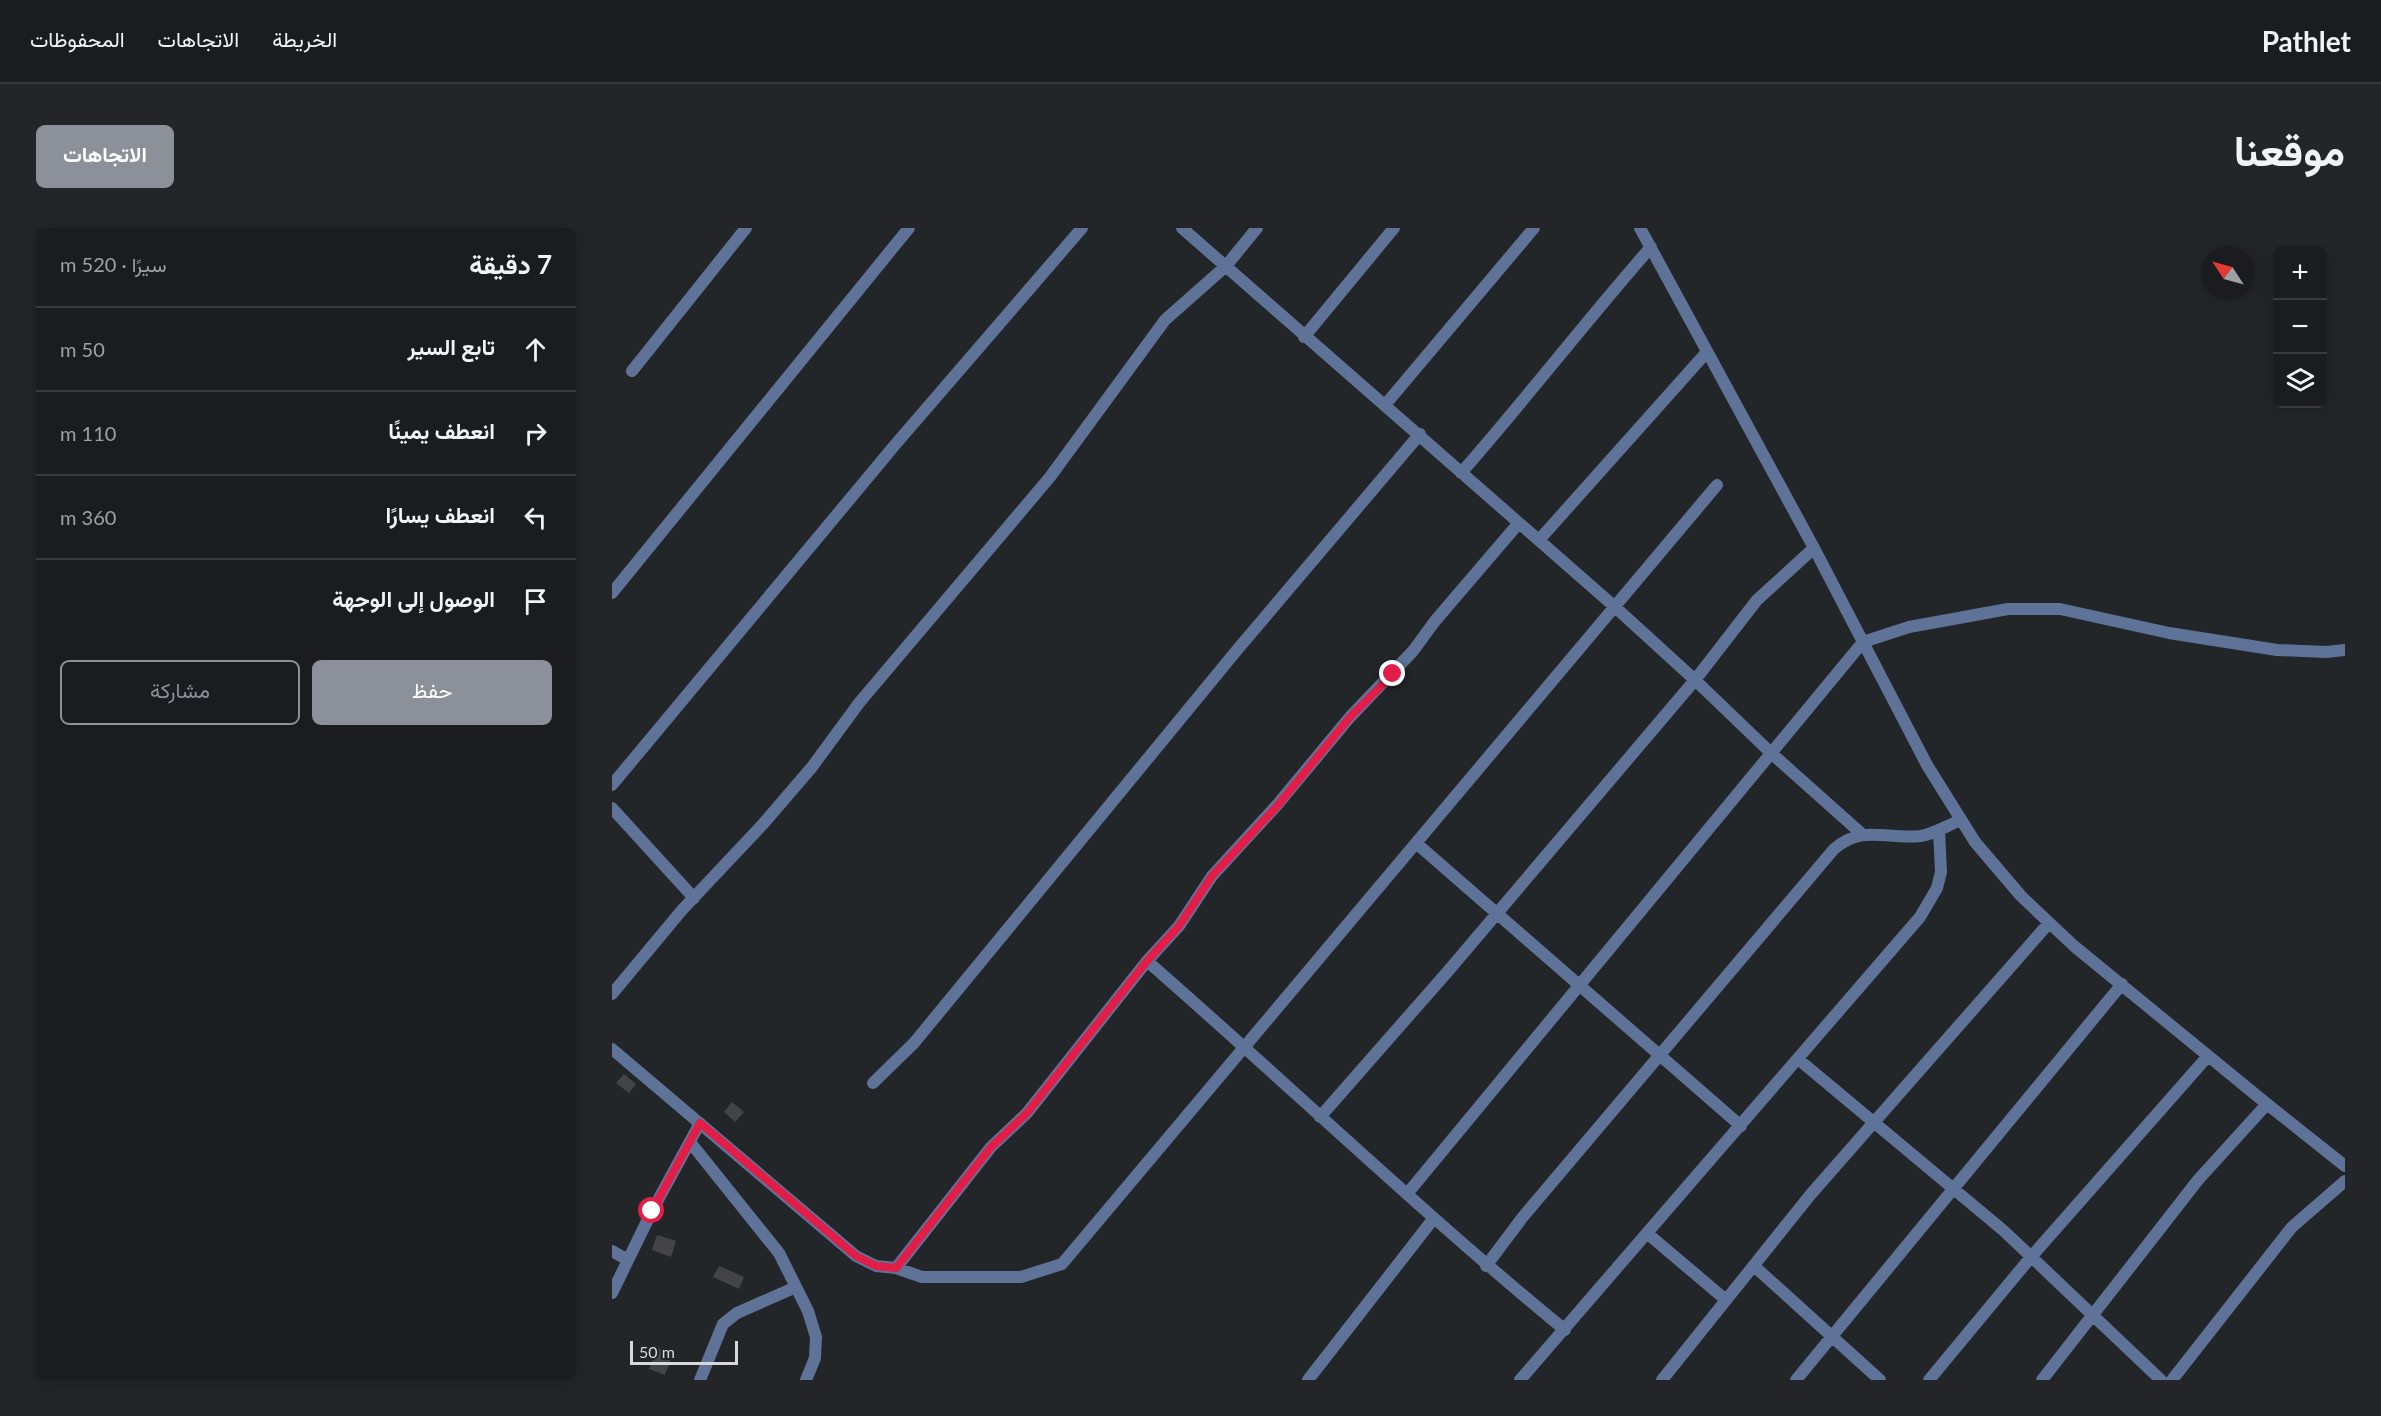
<!DOCTYPE html>
<html lang="ar">
<head>
<meta charset="utf-8">
<style>
  :root { --surface:#1a1c1f; --page:#232528; --text:#f1f3f6; --muted:#9fa1a4; --line:#383a3d; --accent:#8c9099 }
  body { margin:0; font-family:Lato,Vazirmatn,sans-serif; background:var(--page); color:var(--text); direction:rtl }
  .controls { position:absolute; right:18px; top:18px; display:grid; overflow:hidden; border-radius:9px; box-shadow:0 3px 15px #0003 }
  .controls button { width:54px; height:54px; display:grid; place-items:center; padding:0; border:0; border-bottom:2px solid var(--line); background:var(--surface); color:var(--text); font:30px sans-serif }
  .compass { position:absolute; left:1589px; top:18px; width:54px; height:54px; border-radius:50%; background:var(--surface); box-shadow:0 3px 15px #0003; rotate:306deg }
  .scale { position:absolute; left:18px; bottom:15px; width:108px; box-sizing:border-box; padding-left:6px; border:3px solid #d6d8da; border-top:0; font-size:16px; line-height:21px; white-space:nowrap; color:#d6d8da; -webkit-text-stroke:4px #232629; paint-order:stroke }
  .stop { position:absolute; width:18px; height:18px; margin:-14px; border:4px solid #e11d48; border-radius:50%; background:#fff }
  .stop.end { background:#e11d48; border-color:#fff; box-shadow:0 2px 6px #0008 }
  .list { margin:0; padding:0; list-style:none }
  h2 { display:flex; justify-content:space-between; align-items:center; height:78px; margin:0; padding:0 24px; font-size:26px }
  h2 small { font-size:20px; font-weight:400; color:var(--muted) }
  .list li { display:grid; grid-template-columns:39px 1fr auto; gap:18px; align-items:center; box-sizing:border-box; height:84px; padding:0 24px; border-top:2px solid var(--line) }
  .list b { display:block; font-size:22px; white-space:nowrap }
  .list em { font-size:20px; font-style:normal; color:var(--muted) }
  .actions { display:flex; gap:12px; padding:18px 24px }
  .actions a { flex:1; padding:14px 0; border:2px solid var(--accent); border-radius:9px; text-align:center; font-size:21px; color:var(--accent) }
  .actions .main { background:var(--accent); color:#fff }
  .icon { flex:none; width:33px; height:33px; fill:none; stroke:currentColor; stroke-width:2; stroke-linecap:round; stroke-linejoin:round }
  .map { position:relative; flex:none; width:1733px; height:1152px; overflow:hidden; direction:ltr; border-radius:9px }
  header { display:flex; align-items:center; gap:36px; box-sizing:border-box; height:84px; padding:0 30px; background:var(--surface); border-bottom:2px solid var(--line) }
  header strong { font-size:28px }
  nav { display:flex; gap:33px; margin-inline-start:auto; font-size:21px }
  .intro { display:flex; align-items:center; justify-content:space-between; box-sizing:border-box; height:144px; padding:0 36px }
  h1 { margin:0; font-size:42px }
  .button { padding:15px 27px; border-radius:9px; background:var(--accent); color:#fff; font-size:21px; font-weight:700 }
  main { display:flex; gap:36px; padding:0 36px }
  aside { flex:1; background:var(--surface); border-radius:9px; box-shadow:0 3px 15px #0003 }
  .map>svg:first-child { display:block }
  .building { fill:#424448 }
  .lines { fill:none; stroke-linecap:round; stroke-linejoin:round }
  .street { stroke:#5e7397; stroke-width:12 }
  .route { stroke:#e11d48; stroke-width:8 }
</style>
</head>
<body>
<header>
<strong>Pathlet</strong>
<nav><a>الخريطة</a><a>الاتجاهات</a><a>المحفوظات</a></nav>
</header>
<div class="intro"><h1>موقعنا</h1><a class="button">الاتجاهات</a></div>
<main>
<div class="map">
<svg width="1733" height="1152" viewBox="0 0 1733 1152">
  <rect width="100%" height="100%" fill="#232629"/>
  <path class="building" d="M12 846 24 856 17 865 4 855Z
    M120 874 132 884 123 894 112 884Z
    M45 1007 64 1013 59 1029 40 1022Z
    M107 1038 132 1049 127 1061 101 1049Z
    M45 1120 61 1125 53 1147 37 1141Z"/>
  <g class="lines">
    <path class="street" d="M570 0 1003 379 1083 452 1158 524 1251 607
      M1028 0 1202 320 1315 537 1363 614 1409 668 1462 718 1655 876 1733 938
      M692 109 782 0
      M20 143 134 0
      M773 177 922 0
      M849 245C914 171 974 93 1039 19
      M927 312 1094 125
      M0 365 297 0
      M0 557 282 218 470 0
      M0 580 82 670
      M804 615 1129 898
      M535 733C675 855 809 984 953 1102
      M0 766 70 682 151 596 200 539 247 475 438 249 553 92 614 38 645 0
      M0 821 244 1028 264 1038 284 1040 379 919 415 885 535 733 567 698 600 648 665 577 738 489 801 423 823 393 906 296
      M1186 831 1392 1003 1549 1152
      M261 855 302 815 625 422 808 206
      M708 889 837 742 1083 452 1145 372 1202 320
      M78 914 167 1025 196 1083 204 1109 203 1130 194 1152
      M795 966 1251 414 1297 399 1396 381H1448L1557 405 1665 422 1714 424 1733 422
      M1036 1006 1114 1072
      M0 1023 16 1032
      M874 1038 910 990 1222 621C1252 596 1274 612 1309 608 1322 606 1336 597 1349 592
      M1142 1038 1268 1152
      M284 1040 310 1049H409L450 1036 1105 257
      M0 1065 40 983 88 895
      M88 1152 111 1096 125 1085 184 1059
      M696 1152 822 990
      M908 1152 1308 689 1325 660 1329 644 1327 602
      M1050 1152 1199 966 1437 695
      M1184 1152 1510 756
      M1317 1152 1419 1029 1596 828
      M1430 1152 1586 952 1655 876
      M1560 1152 1680 999 1733 953"/>
  </g>
  <g class="lines">
    <path class="route" d="M40 983 88 895 244 1028 264 1038 284 1040 379 919 415 885 535 733 567 698 600 648 666 577 738 489 781 446"/>
  </g>
</svg>
<div class="controls">
<button>+</button>
<button>−</button>
<button><svg class="icon" aria-label="layers" viewBox="0 0 24 24"><path d="M12 4l9 5-9 5-9-5zM3 14l9 5 9-5"/></svg></button>
</div>
<svg class="compass" viewBox="-18 -18 36 36"><path d="M0-13l5 13h-10z" fill="#e53935"/><path d="M0 13l5-13h-10z" fill="#9fa1a4"/></svg>
<div class="scale">50 m</div>
<div class="stop" style="left:40px;top:983px"></div>
<div class="stop end" style="left:781px;top:446px"></div>
</div>
<aside>
<h2>7 دقيقة<small>سيرًا · 520 m</small></h2>
<ul class="list">
<li><svg class="icon" aria-label="ahead" viewBox="0 0 24 24"><path d="M12 20V5M6 11l6-6 6 6"/></svg><div><b>تابع السير</b></div><em>50 m</em></li>
<li><svg class="icon" aria-label="right" viewBox="0 0 24 24"><path d="M7 20v-9h11M14 6l5 5-5 5"/></svg><div><b>انعطف يمينًا</b></div><em>110 m</em></li>
<li><svg class="icon" aria-label="left" viewBox="0 0 24 24"><path d="M17 20v-9H6M10 6l-5 5 5 5"/></svg><div><b>انعطف يسارًا</b></div><em>360 m</em></li>
<li><svg class="icon" aria-label="arrive" viewBox="0 0 24 24"><path d="M6 21V4h12l-3 4 3 4H6"/></svg><div><b>الوصول إلى الوجهة</b></div></li>
</ul>
<div class="actions"><a class="main">حفظ</a><a>مشاركة</a></div>
</aside>
</main>
</body>
</html>
